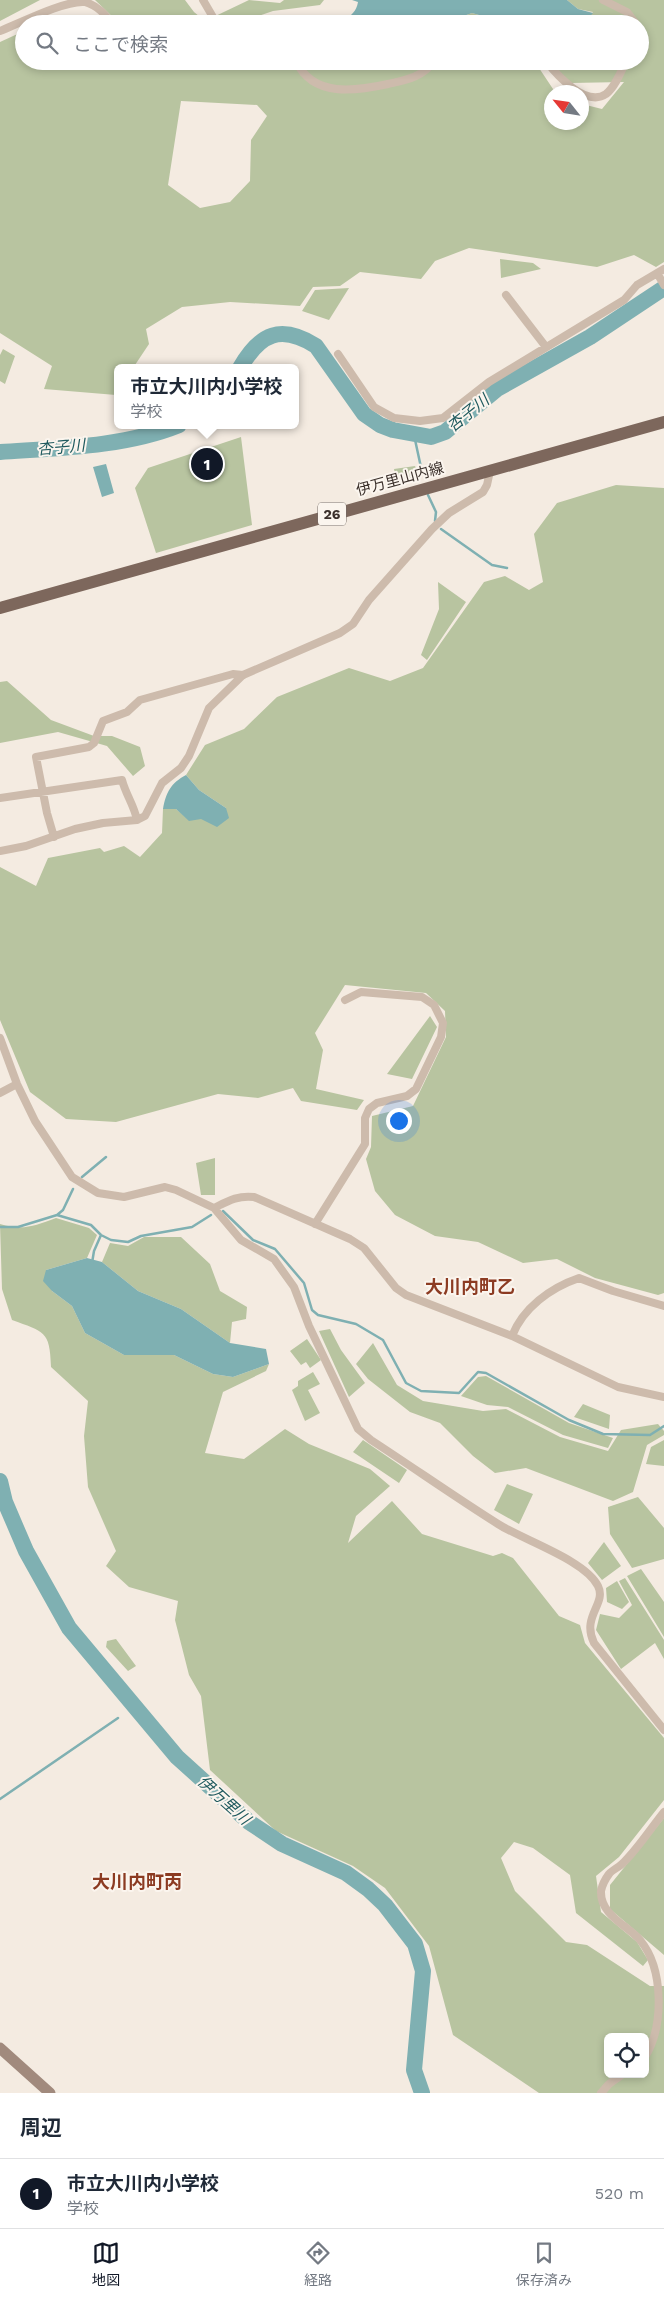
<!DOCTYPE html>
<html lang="ja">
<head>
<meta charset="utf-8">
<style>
  :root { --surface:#fff; --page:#f2f2f3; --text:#1f2937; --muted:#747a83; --line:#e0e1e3; --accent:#111827 }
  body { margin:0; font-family:"Work Sans","Noto Sans JP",sans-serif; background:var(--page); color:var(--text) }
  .controls { position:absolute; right:15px; bottom:15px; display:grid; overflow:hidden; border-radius:8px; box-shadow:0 2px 8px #0003 }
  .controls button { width:45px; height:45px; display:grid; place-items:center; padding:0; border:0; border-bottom:1px solid var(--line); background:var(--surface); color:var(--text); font:25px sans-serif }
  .compass { position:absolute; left:544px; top:85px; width:45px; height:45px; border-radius:50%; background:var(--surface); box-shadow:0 2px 8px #0003; rotate:300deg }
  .you { position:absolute; left:398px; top:1120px; width:18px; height:18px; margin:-12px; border:4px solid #fff; border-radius:50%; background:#1a73e8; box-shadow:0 0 0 8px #1a73e833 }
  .badge { display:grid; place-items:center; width:32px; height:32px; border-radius:50%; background:var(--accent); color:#fff; font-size:16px; font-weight:700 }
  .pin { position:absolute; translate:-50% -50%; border:2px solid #fff; box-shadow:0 1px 5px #0006 }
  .popup { position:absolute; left:114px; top:364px; width:185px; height:65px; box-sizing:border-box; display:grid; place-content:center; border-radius:8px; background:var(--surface); filter:drop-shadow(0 1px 4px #0005); font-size:16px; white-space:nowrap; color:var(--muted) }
  .popup b { font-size:19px; color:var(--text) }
  .popup::after { content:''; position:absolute; left:50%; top:100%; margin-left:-10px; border:10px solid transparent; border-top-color:var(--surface) }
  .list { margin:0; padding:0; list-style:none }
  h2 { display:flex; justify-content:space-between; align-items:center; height:65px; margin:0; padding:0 20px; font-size:21px }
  h2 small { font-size:16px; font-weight:400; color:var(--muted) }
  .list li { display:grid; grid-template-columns:32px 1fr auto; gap:15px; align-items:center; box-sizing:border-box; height:70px; padding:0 20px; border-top:1px solid var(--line) }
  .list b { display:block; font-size:19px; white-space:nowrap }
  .list p { margin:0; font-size:16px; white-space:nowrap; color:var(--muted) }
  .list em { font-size:16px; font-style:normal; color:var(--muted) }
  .icon { flex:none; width:28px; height:28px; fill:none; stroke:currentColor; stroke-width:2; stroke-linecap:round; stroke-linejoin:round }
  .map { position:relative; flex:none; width:664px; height:2093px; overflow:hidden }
  .search { position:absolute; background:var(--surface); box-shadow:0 2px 8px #0003; left:15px; right:15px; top:15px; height:55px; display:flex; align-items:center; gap:12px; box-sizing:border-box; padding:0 18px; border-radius:28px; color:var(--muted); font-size:19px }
  .sheet { height:135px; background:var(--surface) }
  nav { display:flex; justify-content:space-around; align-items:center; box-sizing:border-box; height:70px; border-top:1px solid var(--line); background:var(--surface); font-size:14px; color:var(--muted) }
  nav a { display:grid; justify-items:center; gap:2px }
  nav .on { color:var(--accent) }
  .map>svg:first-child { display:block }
  .green { fill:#b8c4a0; fill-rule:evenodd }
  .water { fill:#7fb0b2 }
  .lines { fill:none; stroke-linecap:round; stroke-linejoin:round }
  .stream { stroke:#7fb0b2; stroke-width:2.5 }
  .river { stroke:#7fb0b2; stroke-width:16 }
  .street { stroke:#cdbbac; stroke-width:8 }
  .secondary { stroke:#a18a7d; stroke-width:11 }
  .primary { stroke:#7d675c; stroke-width:12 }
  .labels { text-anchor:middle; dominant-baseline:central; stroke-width:4; stroke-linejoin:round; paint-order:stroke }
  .shield { fill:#fbf5ee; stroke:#756b66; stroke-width:1 }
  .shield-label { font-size:14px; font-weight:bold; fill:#3b302b }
  .street-label { font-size:15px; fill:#3b302b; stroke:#fbf5ee }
  .water-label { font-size:16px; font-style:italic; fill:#1f5a5e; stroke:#fbf5ee }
  .quarter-label { font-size:18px; font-weight:bold; fill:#8c3b22; stroke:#fbf5ee }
</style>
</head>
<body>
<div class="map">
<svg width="664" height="2093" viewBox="0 0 664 2093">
  <rect width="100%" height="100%" fill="#f4ebe1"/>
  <path class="green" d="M0 0H40L0 21Z
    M95 0H185L194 12 205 21 249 0 280 3 284 0H324L320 5 273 11 235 24H120Z
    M567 0H664V262L656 267 634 255 597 267 469 248 435 261 421 279 360 272 340 286 313 287 300 306 230 302 182 307 146 329 149 344 133 368H118V391L116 395 44 389 52 366 0 333V42L24 31V61H327C341 68 349 70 363 61H544L539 68 555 92H552V122H582V104L602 109 624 82 570 83 550 61H640V24H593L589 18 593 12 578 9ZM181 101 257 105 267 116 251 140 250 181 230 202 200 208 168 185Z
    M472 13 511 24H441Z
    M500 259 533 263 541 269 501 278Z
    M349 288 329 320 302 311 315 290Z
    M3 349 15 356 5 384 0 381V355Z
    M241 437 252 525 156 553 135 488 148 468Z
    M415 466 419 475 397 483 394 469Z
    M616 485 664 488V1293L658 1295 595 1278 557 1259 523 1263 478 1242 435 1236 395 1215 375 1191 366 1159 371 1147 372 1116 413 1106 446 1037 445 1011 426 993 345 985 315 1033 323 1050 316 1089 364 1100 357 1110 301 1101 293 1088 258 1098 218 1094 116 1122 66 1119 30 1092 0 1020V867L36 886 48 858 100 848 104 852 124 846 140 857 162 833 163 809H176L189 820 226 808 199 790 186 775 205 745 244 729 277 697 349 668 390 681 423 668 484 582 505 576 529 590 543 582 534 534 557 503Z
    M438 582 466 602 427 660 421 655 439 609Z
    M7 681 51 720 94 736H112L140 747 145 766 133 776 107 746 58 732 0 743V682Z
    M430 1016 437 1027 412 1079 387 1074Z
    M215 1158V1195H201L196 1163Z
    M56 1218 89 1228 97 1235 87 1258 46 1270 52 1291 72 1306 85 1333 124 1355H174L213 1374 233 1377 269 1364 266 1371 223 1392 205 1453 244 1459 285 1429 309 1444 370 1469 390 1486 356 1516 348 1543 392 1501 422 1534 493 1556 502 1553 513 1558 559 1616 580 1625 585 1643 664 1738V1800L619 1857 596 1876 601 1912 637 1942 648 1960 643 1966 576 1913 570 1875 533 1848 514 1842 501 1858 515 1891 566 1942 587 1945 650 1986H664V2093H539L453 2035 429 1946 385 1888 353 1866 276 1831 210 1770 201 1696 189 1675 175 1620 178 1601 129 1587 106 1566 116 1551 88 1487 84 1436 88 1401 51 1367C50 1330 44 1332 12 1320L2 1289 0 1224C23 1231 34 1226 56 1218ZM608 2037H645V2074H608Z
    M144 1237H181L210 1264 220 1291 247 1307 246 1319 232 1322 230 1343 181 1309 138 1291 102 1262 110 1243 128 1246Z
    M330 1329 341 1350 365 1383 349 1397 319 1331Z
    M307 1339 321 1360 310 1368 306 1362 301 1365 290 1351Z
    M373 1343 397 1385 423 1401 483 1411 506 1409 560 1437 608 1451 621 1430 658 1424 664 1431V1435L647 1445 633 1492 613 1501 526 1468 495 1473 473 1456 440 1423 410 1412 368 1379 356 1364Z
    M313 1372 320 1384 308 1390 320 1413 305 1421 292 1390 298 1386V1381Z
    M486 1376 569 1423 613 1438 608 1448 563 1435 508 1407 487 1405 461 1396 478 1377Z
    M583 1404 610 1415 609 1429 574 1417Z
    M363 1440 407 1470 399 1483 353 1452Z
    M664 1440V1466L646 1464 651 1447Z
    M507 1484 533 1494 519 1524 494 1510Z
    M638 1497 664 1528V1559L632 1568 610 1534 608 1507Z
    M604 1542 621 1566 602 1580 588 1563Z
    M641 1569 664 1602V1637L627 1576Z
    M625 1578 664 1640V1659L655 1643 621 1669 596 1630 600 1614 619 1618 632 1605 619 1581Z
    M617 1581 629 1602 622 1609 607 1602 606 1588Z
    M116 1639 136 1666 128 1671 106 1647 107 1641Z
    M664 1818V1955L610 1909V1885Z"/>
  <path class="water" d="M352 0H567L578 9 593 13 589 18 594 22 511 24 472 13 441 24H323C338 21 355 20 358 2Z
    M106 464 114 493 102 497 93 467Z
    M186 775 199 790 226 808 229 818 217 827 201 819 189 821 176 809H163C166 792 171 783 186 775Z
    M87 1258 102 1262 138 1291 181 1309 230 1343 266 1349 269 1364 233 1377 213 1374 174 1355H124L85 1333 72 1306 52 1291 43 1281 46 1270Z"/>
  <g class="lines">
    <path class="stream" d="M414 435 422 472
      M428 495 436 512 435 521
      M441 529 492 565 507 568
      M82 1177 106 1157
      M223 1211 253 1240 275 1249 304 1283 312 1310 318 1315 356 1324 383 1340 406 1383 421 1391 459 1393 478 1372 486 1373 569 1420 603 1434 650 1435 664 1426
      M57 1215 63 1210 73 1189
      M0 1227H18L57 1215 91 1225 101 1235 111 1240 128 1242 141 1236 192 1227 211 1215
      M92 1263 94 1251 101 1235
      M0 1799 118 1718"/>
    <path class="river" d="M240 368C260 333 281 324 316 346L364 414 380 425 393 430 431 437 445 432 497 389 590 337 664 288
      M0 452C57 448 125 447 179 425
      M0 1481 5 1502 26 1551 69 1628 177 1757 249 1822 282 1844 346 1873 368 1889 385 1905 415 1944 423 1971 414 2070 422 2093"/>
    <path class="street" d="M203 0 217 24
      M603 0 627 12 636 24
      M0 31C20 23 65 0 85 2 98 6 105 14 112 24
      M296 61C313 98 356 91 388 84 406 80 423 77 434 61
      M546 61C556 74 586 108 606 94 615 87 621 72 626 61
      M657 273 664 285
      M506 295 546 347
      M338 354 374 407 394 418 420 421 443 418 489 382 624 300 637 285 664 269
      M0 798 122 780C126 795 134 805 137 820
      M54 837 47 813 36 757 89 747 94 743 103 721 127 712 140 700 233 674 243 675
      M0 851 26 846 75 829 103 823 137 820 145 816 162 783 181 768 189 756 209 708 243 675 340 633 353 624 369 600 432 529 449 513 483 492 487 485 490 471
      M0 1038 17 1084 35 1121 72 1177 98 1193 124 1197 165 1187 176 1190 214 1208 241 1240 274 1259 294 1287 309 1326 358 1429 371 1440C414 1468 455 1497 498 1524 523 1540 585 1560 598 1586 607 1604 581 1616 594 1643L664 1730
      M0 1093 17 1084
      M214 1208C228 1201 238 1195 254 1197L350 1239 364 1248 396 1288 406 1295 512 1336 618 1387 664 1397
      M315 1224 365 1144V1118L369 1109 377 1103 407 1096 416 1089 441 1037 443 1023 434 1005 422 997 361 992 345 1000
      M512 1336C523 1308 550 1288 579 1278L613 1291 664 1306
      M645 2057C664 2026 664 1969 640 1940 627 1925 600 1915 601 1891 602 1886 606 1878 609 1874 613 1869 620 1867 624 1862 639 1847 651 1828 664 1812
      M601 2093 609 2084 623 2074"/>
    <path class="secondary" d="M0 2048 50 2093"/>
    <path class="primary" d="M0 608 664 422"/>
  </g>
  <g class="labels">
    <rect class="shield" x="318" y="502.5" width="28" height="23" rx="4"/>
    <g class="shield-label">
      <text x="332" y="514">26</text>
    </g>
    <g class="street-label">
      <text transform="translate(400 479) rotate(-15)">伊万里山内線</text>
    </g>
    <g class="water-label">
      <text transform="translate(468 413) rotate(-39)">杏子川</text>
      <text transform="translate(61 447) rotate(-5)">杏子川</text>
      <text transform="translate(224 1800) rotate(42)">伊万里川</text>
    </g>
    <g class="quarter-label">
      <text x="470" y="1286">大川内町乙</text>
      <text x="137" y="1881">大川内町丙</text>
    </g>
  </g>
</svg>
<div class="controls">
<button><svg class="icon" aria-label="locate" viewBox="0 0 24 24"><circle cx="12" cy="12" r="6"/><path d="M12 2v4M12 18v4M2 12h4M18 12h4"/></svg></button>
</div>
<svg class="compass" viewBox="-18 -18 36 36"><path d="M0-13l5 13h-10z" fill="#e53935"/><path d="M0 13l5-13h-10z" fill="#747a83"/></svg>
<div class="you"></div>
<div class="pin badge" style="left:207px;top:464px">1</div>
<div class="popup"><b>市立大川内小学校</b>学校</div>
<div class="search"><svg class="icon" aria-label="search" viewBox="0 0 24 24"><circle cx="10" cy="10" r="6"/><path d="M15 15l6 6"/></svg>ここで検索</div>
</div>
<section class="sheet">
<h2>周辺<small></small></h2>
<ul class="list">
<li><span class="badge">1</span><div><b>市立大川内小学校</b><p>学校</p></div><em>520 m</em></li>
</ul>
</section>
<nav>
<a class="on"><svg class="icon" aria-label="map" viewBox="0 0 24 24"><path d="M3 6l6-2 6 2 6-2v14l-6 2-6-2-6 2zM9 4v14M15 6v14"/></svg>地図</a>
<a><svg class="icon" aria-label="directions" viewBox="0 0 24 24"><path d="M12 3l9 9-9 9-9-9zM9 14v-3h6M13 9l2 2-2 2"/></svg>経路</a>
<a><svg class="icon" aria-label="saved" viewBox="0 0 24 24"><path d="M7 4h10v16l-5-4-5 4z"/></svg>保存済み</a>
</nav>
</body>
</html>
